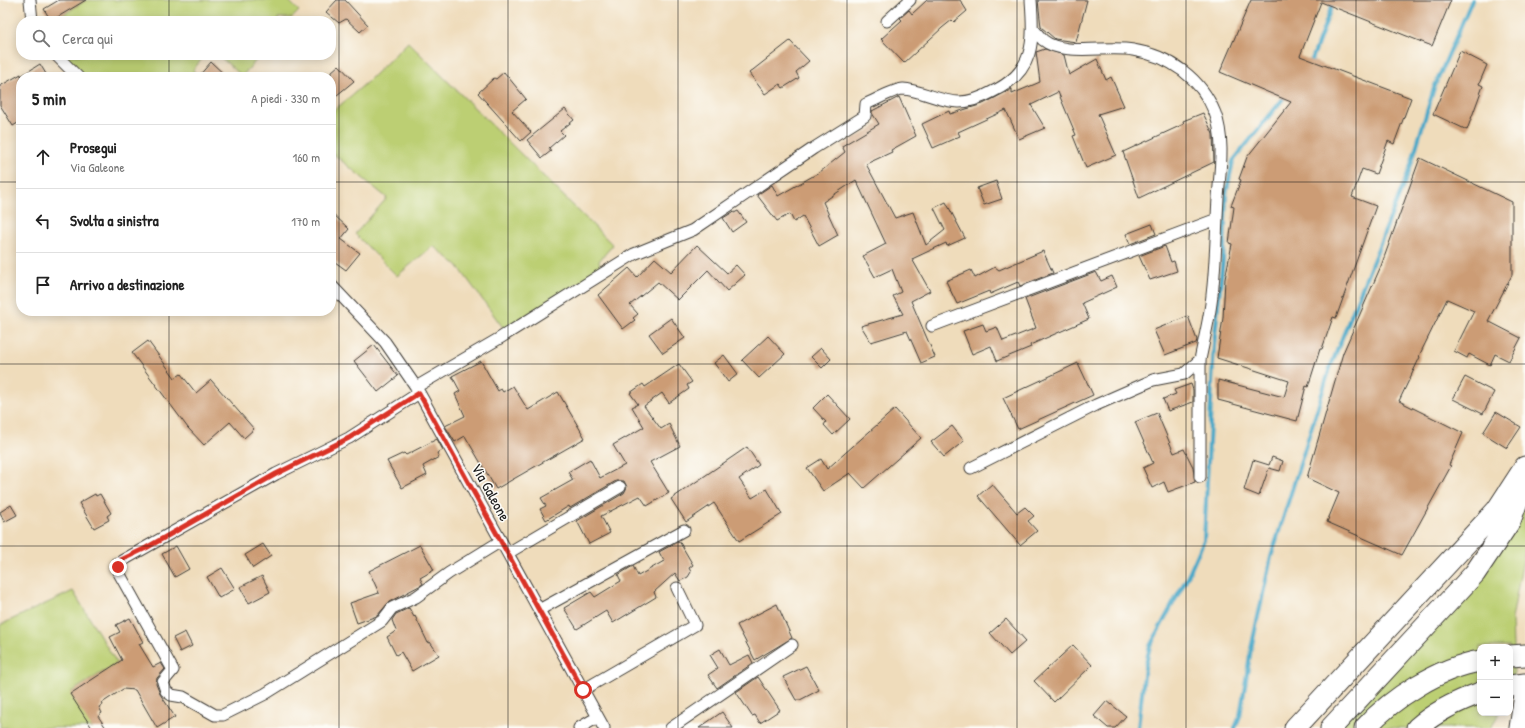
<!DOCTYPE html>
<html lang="it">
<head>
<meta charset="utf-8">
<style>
  :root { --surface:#fff; --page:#f2f2f2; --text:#222; --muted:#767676; --line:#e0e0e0 }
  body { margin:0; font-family:"Patrick Hand",sans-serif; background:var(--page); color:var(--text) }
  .controls { position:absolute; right:12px; bottom:12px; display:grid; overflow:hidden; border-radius:8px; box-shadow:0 2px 10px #0003 }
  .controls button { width:36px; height:36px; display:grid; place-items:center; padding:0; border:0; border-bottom:1px solid var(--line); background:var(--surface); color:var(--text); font:20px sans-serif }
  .stop { position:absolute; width:12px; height:12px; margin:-9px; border:3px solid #d93025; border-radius:50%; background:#fff }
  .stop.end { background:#d93025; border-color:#fff; box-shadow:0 1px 4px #0008 }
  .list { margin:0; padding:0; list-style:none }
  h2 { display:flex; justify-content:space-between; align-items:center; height:52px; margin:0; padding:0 16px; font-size:17px }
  h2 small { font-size:13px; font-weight:400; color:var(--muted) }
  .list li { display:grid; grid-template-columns:26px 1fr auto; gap:12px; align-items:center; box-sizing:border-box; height:64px; padding:0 16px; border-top:1px solid var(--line) }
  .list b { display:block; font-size:15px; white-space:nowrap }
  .list p { margin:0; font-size:13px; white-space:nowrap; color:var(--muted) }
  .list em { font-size:13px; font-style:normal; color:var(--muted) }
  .icon { flex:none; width:22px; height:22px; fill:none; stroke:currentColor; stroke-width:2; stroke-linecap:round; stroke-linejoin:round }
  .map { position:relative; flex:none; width:1525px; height:728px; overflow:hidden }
  .search { position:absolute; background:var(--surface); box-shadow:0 2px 10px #0003; left:16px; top:16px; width:320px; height:44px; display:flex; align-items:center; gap:10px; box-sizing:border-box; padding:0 14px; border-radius:16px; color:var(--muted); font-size:15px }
  .panel { position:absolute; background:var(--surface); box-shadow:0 2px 10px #0003; left:16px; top:72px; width:320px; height:244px; border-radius:16px }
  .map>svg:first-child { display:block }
  .green { fill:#bccf73; stroke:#6c7648 }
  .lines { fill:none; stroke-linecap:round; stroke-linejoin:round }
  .stream { stroke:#49a8c8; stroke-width:4 }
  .building { fill:#cc9c74 }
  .minor-casing { stroke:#3c3934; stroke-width:13 }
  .motorway-casing { stroke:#3c3934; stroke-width:23 }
  .minor { stroke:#fff; stroke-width:11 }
  .motorway { stroke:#fff; stroke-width:21 }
  .route { stroke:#d93025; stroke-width:5 }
  .grid { fill:none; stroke:#1c1c1c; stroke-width:1; stroke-opacity:0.55 }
  .labels { text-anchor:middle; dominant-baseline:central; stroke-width:3; stroke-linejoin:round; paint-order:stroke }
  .street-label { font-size:15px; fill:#1c1c1c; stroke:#fdfcf7 }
</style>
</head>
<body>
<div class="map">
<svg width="1525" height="728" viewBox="0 0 1525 728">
  <rect width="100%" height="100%" fill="#fdfcf7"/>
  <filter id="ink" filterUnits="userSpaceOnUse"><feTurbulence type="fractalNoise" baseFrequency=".025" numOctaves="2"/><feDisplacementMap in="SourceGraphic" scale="8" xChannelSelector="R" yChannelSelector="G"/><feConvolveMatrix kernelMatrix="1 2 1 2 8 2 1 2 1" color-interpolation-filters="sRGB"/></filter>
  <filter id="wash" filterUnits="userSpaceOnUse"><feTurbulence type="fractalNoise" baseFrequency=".012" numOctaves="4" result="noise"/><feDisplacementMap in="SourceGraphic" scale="16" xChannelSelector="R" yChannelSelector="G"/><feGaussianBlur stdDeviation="0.9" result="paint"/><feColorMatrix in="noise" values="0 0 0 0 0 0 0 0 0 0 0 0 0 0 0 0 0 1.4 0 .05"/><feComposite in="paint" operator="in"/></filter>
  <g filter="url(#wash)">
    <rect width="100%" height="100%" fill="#efdcbb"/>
    <path class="green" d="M86 0H288L299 11 292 18H278V21H54Z
      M408 42 613 245 599 261 601 269 504 329 457 265 433 246 397 276 355 234 387 198 331 152V113L366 83Z
      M63 55H205L193 70 197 75 195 77H85Z
      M218 55H261L242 76Z
      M1525 501V549L1512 619 1514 672 1510 685V647H1480V713H1499L1491 728H1339Z
      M73 591 117 663 71 692 93 728H0V625Z"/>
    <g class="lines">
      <path class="stream" d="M1310 65 1334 0
        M1138 728 1145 667 1150 646 1189 574 1204 540 1214 344 1224 249 1226 194 1233 161 1286 95
        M1235 728 1240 716 1251 649 1271 557 1330 368 1409 171 1434 88 1472 0"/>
    </g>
    <g id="blocks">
      <path class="building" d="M59 0H86L51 21 44 9Z
        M337 0H345L368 25 360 32 346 19 339 23 326 12Z
        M927 0H960L967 11 954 22 952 20 942 28 904 63 881 39 902 20 900 18 909 10 912 14Z
        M1038 0H1087L1076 42 1055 39 1041 27Z
        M1251 0H1451L1432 46 1321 2 1300 56 1411 98 1394 144 1388 141 1376 174 1362 169 1352 197 1376 206 1336 318 1333 317 1322 349H1320L1308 387 1306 386 1297 421 1218 400V380L1284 397 1289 381 1217 358 1223 318 1225 279 1232 244 1229 243 1234 207 1231 206 1241 180 1239 179 1247 157 1291 102 1220 72Z
        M790 41 809 61 796 72 799 78 783 88 780 84 765 94 749 73Z
        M1045 49 1064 55 1069 75 1097 59 1106 80 1111 77 1124 106 1098 114 1116 155 1086 168 1073 136 1076 135 1058 92 1031 105 1045 128 1019 139 1006 110 958 132 960 136 933 148 922 124 949 111 950 114 983 104 1012 89V94L1040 82 1036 52Z
        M1460 51 1487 65 1479 84 1483 86 1467 130 1433 114Z
        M211 62 227 77H198Z
        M40 64 46 74 40 77H21V121L13 126 0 105V86L21 74V76Z
        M339 65 354 81 331 100V72Z
        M504 72 526 99 512 111 531 132 521 141 478 93 494 78 496 79Z
        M899 97 916 136 891 150 892 152 866 164 895 218 913 212 926 245 945 230 934 208 946 202 965 238 947 246 946 243 912 259 930 291 911 301 935 357 921 363 907 331 871 342 861 326 903 314 893 296 901 292 892 269 875 277 863 256 886 244 856 180 823 202 838 235 819 246 803 216 794 222 790 214 777 221 757 195 772 185 778 196 820 172 845 152 842 146 879 124 872 113V111Z
        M565 109 574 120 560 131 564 135 549 148 551 151 542 158 527 140Z
        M1203 113 1213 134 1214 162 1139 198 1123 152 1184 124 1183 121Z
        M1420 158 1512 202V275L1488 321 1521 338 1509 361 1495 354 1490 365 1469 354 1467 358 1454 351 1474 311 1447 299 1419 356 1420 357 1399 401 1463 433 1449 465 1451 466 1402 555 1327 522 1339 493 1307 478 1343 353 1381 266Z
        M996 181 1002 199 984 205 977 188Z
        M738 211 746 222 732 232 723 218 733 212 734 213Z
        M331 212 349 229 341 239 360 253 346 270 331 259Z
        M1152 224 1156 234 1130 244 1126 234Z
        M697 245 727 273 736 265 745 275 727 291 708 270 678 300 658 282 630 305 638 314 633 318 635 320 623 329 598 295 629 268 637 277 655 258 671 272Z
        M1165 246 1171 262 1174 261 1177 271 1150 280 1139 256Z
        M1043 251 1053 273 1020 286 1018 282 990 294 989 291 957 304 946 281 971 270 975 278 995 267 999 270Z
        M1096 272 1101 281 1112 276 1117 287 1082 303 1089 319 1030 345 1031 347 997 361 991 346 972 354 963 331 983 324 986 331 997 327 1003 341 1036 328 1025 299Z
        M1188 316 1197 340 1196 343 1165 355 1154 330Z
        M671 318 685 338 663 353 649 334Z
        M768 336 785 354 759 378 742 360Z
        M148 341 175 378 181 374 196 393 211 380 254 429 244 438 230 422 204 445 188 428 132 353Z
        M374 345 398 376 378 392 354 361Z
        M821 348 831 359 822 368 811 357Z
        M724 355 738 374 728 382 714 363Z
        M481 361 498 391 501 389 503 392 513 386 528 410 558 392 585 438 496 489 465 436 455 442 445 426 465 416 455 394 460 391 452 376Z
        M1078 363 1093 395 1018 429 1003 398Z
        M679 364 692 382 687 385 689 389 669 403 662 393 644 406 661 429 669 424 680 446 650 462 669 493 647 506 640 496 601 516 610 533 589 544 577 521 624 493 627 487 624 481H616L570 508 569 506 546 520 540 509 546 506 541 498 573 480 568 472 590 459 600 478 625 465 613 445 644 427 632 407 638 404 630 393 643 384 645 387Z
        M1465 377 1494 392 1483 414 1453 399Z
        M1191 384 1193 390V402L1168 411 1163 399 1176 394 1174 390Z
        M827 394 850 419 833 435 824 425 826 422 813 408Z
        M895 409 921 438 864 488 850 473 823 491 807 468 821 459 827 469Z
        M1496 412 1521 427 1507 448 1483 433Z
        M1157 413 1174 453 1184 449 1193 467 1195 482 1168 492 1164 482 1152 488 1143 468 1153 463 1135 422Z
        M952 426 964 441 944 457 931 442Z
        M437 439 443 450 437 453 439 457 423 466 427 475 402 488 387 461 404 453 406 455Z
        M747 447 759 465 739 479 752 498 767 489 782 514 739 541 714 503 686 522 671 499Z
        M1272 457 1283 461 1280 471 1269 468 1259 496 1244 490 1253 460 1269 465Z
        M992 484 1017 513 1025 507 1034 516 1028 521 1037 531 1020 545 978 496Z
        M95 494 96 496 100 494 111 513 107 516 109 520 94 528 79 503Z
        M11 505 17 515 4 522 0 512Z
        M679 541 693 565 689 568 691 572 688 577 680 581 675 573 654 592 656 597 613 623 606 611 577 629 564 608 591 592 595 597 621 581 618 575 633 566 638 576 664 561 659 552Z
        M263 544 271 556 253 568 245 555Z
        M420 545 434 570 420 578 423 584 389 602 377 616 357 623 350 603 379 593 369 571Z
        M176 546 189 569 175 577 162 554Z
        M222 568 235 589 219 598 207 577Z
        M262 576 270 592 249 603 240 587Z
        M777 604 792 638 755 660 737 625Z
        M409 608 414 617 415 616 428 643 430 642 439 655 412 671 401 652 396 655 387 637 396 631 392 620 396 614Z
        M130 618 143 642 139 644 153 667 161 663 165 669 157 678 156 684 160 694 175 717 157 728 135 690 123 689 102 703 103 705 99 707 102 713 98 716 106 728H92L70 694 122 660 110 637 120 632 116 625Z
        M1006 619 1026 641 1010 655 990 633Z
        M185 632 192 646 180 652 173 638Z
        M1073 645 1092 665 1054 702 1034 681Z
        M720 649 729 665 749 655 753 663 717 688 708 675 718 668 710 655Z
        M806 666 819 690 800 700H796L783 677Z
        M758 677 780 710 760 723 755 715 752 716 736 692Z
        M1107 701 1126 716 1115 728H1108L1094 716Z
        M722 712 733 728H699Z"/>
    </g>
  </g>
  <g filter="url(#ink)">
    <use href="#blocks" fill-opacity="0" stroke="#3c3934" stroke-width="1"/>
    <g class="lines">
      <defs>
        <path id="minor" d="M30 0 32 21
          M887 21 910 0
          M56 55 78 77
          M331 285 385 342 416 387 604 728
          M932 326 1217 219
          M1200 360V477
          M416 387 500 338 634 254 693 230 814 148 865 116 866 104C874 101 894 89 903 89 921 90 940 102 959 102 970 102 983 97 992 92 1035 72 1034 42 1031 0
          M419 393 349 438 276 474 118 563 119 573 173 670 163 682 166 691 171 695 183 697 215 715H223L265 694 382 621 392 608 416 597 449 573 501 541
          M971 468 1096 405 1153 380 1184 374 1200 360C1204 339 1210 317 1212 295 1216 263 1216 230 1218 198 1220 171 1225 139 1215 113 1201 78 1170 56 1133 50 1107 45 1064 57 1043 40 1040 37 1036 32 1033 29
          M508 553 620 487
          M539 610 684 530
          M583 690 695 625 677 588
          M579 728 598 717
          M671 728 792 645"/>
        <path id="motorway" d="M1510 656 1525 655
          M1510 686 1525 684
          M1295 728 1497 510 1525 467
          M1331 728 1475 573 1510 521 1523 485
          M1365 728C1392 698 1439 668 1480 661
          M1417 728C1435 712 1458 701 1480 693
          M1520 728 1525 695"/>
      </defs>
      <use href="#minor" class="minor-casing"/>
      <use href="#motorway" class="motorway-casing"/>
      <use href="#minor" class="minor"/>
      <use href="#motorway" class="motorway"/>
    </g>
  </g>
  <g class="lines" filter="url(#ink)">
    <path class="route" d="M118 567 121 560 146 548 276 474 349 438 419 393 583 690"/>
  </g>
  <path class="grid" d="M169 0V21M339 0V728M508 0V728M678 0V728M847 0V728M1017 0V728M1186 0V728M1356 0V728M169 55V77M0 182H21M331 182H1525M169 311V728M0 364H1525M0 546H1525"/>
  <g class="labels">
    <g class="street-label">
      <text transform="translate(491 492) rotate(61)">Via Galeone</text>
    </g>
  </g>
</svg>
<div class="controls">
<button>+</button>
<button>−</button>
</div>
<div class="stop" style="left:583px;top:690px"></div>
<div class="stop end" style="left:118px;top:567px"></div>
<div class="search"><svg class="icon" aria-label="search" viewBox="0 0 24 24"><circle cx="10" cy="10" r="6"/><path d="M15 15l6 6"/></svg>Cerca qui</div>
<section class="panel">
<h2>5 min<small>A piedi · 330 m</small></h2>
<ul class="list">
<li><svg class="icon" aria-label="ahead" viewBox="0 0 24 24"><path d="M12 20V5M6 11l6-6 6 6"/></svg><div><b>Prosegui</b><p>Via Galeone</p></div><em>160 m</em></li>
<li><svg class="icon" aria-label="left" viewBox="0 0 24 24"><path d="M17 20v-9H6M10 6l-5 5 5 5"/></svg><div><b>Svolta a sinistra</b></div><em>170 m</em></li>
<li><svg class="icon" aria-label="arrive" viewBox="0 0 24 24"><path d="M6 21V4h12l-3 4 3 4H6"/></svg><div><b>Arrivo a destinazione</b></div></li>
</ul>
</section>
</div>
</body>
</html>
